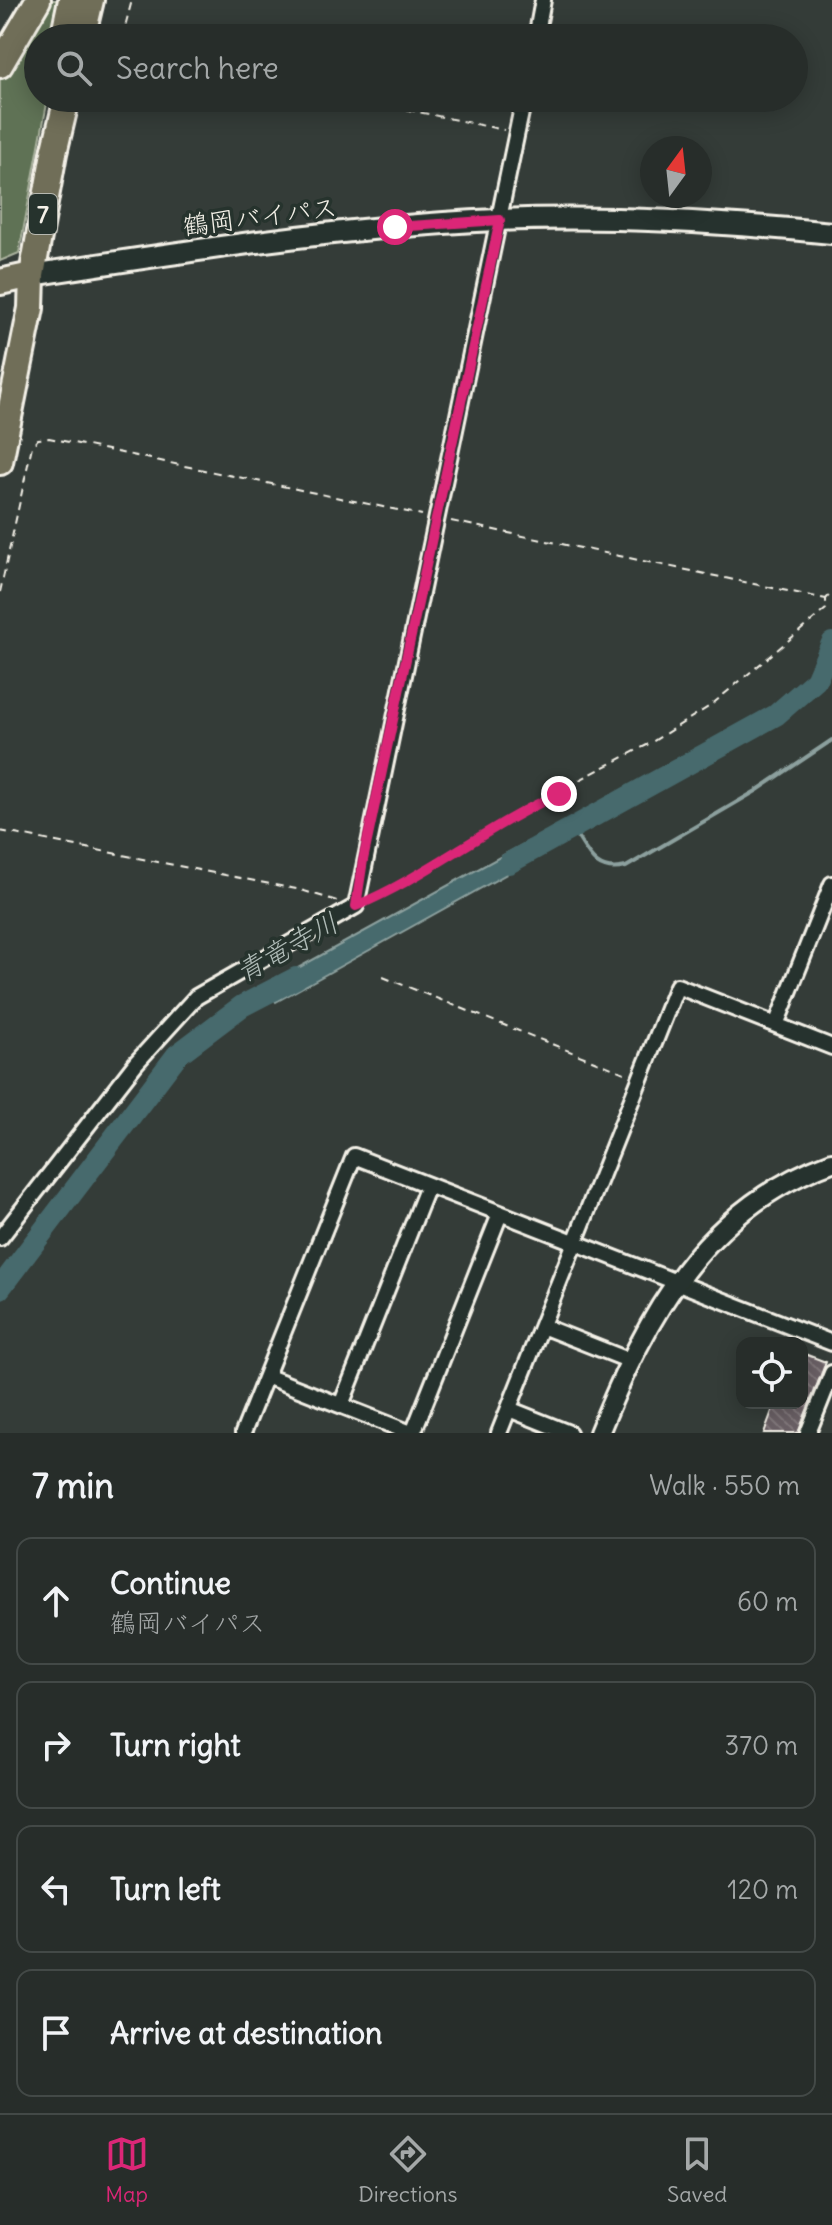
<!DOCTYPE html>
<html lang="en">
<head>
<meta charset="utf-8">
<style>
  :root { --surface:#272d2a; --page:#333936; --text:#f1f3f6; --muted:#a4a8a8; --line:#434947; --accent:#db2777 }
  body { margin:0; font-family:Delius,"Klee One",sans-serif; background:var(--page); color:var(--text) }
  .controls { position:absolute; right:24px; bottom:24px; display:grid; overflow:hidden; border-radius:16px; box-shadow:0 4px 20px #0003 }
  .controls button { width:72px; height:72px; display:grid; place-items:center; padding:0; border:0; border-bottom:2px solid var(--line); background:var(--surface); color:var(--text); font:40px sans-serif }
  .compass { position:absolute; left:640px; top:136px; width:72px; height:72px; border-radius:50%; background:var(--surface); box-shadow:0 4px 20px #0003; rotate:15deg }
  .stop { position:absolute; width:24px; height:24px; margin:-18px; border:6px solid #db2777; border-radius:50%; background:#fff }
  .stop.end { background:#db2777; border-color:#fff; box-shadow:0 2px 8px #0008 }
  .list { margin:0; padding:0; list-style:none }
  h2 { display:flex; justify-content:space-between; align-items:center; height:104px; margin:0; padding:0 32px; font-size:34px }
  h2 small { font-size:26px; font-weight:400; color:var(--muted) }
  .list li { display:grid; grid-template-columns:52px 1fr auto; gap:24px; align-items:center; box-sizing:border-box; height:128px; margin:0 16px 16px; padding:0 16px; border:2px solid var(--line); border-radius:16px }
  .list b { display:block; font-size:30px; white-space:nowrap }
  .list p { margin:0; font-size:26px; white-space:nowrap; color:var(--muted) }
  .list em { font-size:26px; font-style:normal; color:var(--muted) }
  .icon { flex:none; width:44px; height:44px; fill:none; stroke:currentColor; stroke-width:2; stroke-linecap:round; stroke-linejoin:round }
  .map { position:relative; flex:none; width:832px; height:1433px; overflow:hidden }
  .search { position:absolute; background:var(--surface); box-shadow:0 4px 20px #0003; left:24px; right:24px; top:24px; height:88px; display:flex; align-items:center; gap:20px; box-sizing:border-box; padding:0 28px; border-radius:44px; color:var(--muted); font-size:30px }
  .sheet { height:680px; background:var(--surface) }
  nav { display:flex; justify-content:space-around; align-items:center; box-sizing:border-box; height:112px; border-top:2px solid var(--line); background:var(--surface); font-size:22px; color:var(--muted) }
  nav a { display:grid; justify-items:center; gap:4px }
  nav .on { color:var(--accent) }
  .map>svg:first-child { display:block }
  .grass { fill:#5f7255; stroke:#aab29e; stroke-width:2 }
  .water { fill:#476a6d; stroke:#8ca09e; stroke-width:2 }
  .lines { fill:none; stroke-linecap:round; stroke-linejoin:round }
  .stream { stroke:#8ca09e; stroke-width:4 }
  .river { stroke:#476a6d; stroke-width:22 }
  .building { fill:url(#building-back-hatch); stroke:#f4f1e8; stroke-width:2 }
  .minor-casing { stroke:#f4f1e8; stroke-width:20 }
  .tertiary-casing { stroke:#f4f1e8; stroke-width:24 }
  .secondary-casing { stroke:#f4f1e8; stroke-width:26 }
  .trunk-casing { stroke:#f4f1e8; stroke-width:30 }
  .path { stroke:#f4f1e8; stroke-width:2; stroke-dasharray:8 6; stroke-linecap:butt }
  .minor { stroke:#26332d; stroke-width:14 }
  .tertiary { stroke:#26332d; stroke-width:18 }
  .secondary { stroke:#26332d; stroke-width:20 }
  .trunk { stroke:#706e59; stroke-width:24 }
  .route { stroke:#db2777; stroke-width:10 }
  .labels { text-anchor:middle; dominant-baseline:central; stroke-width:7; stroke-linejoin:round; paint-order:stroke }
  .shield { fill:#26332d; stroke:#b6b8b0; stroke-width:2 }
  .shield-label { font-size:24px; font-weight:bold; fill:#f4f1e8 }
  .street-label { font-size:26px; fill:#f4f1e8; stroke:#26332d }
  .water-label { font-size:28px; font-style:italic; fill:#afbbb7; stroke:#26332d }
</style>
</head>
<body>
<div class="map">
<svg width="832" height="1433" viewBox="0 0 832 1433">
  <defs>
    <pattern id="building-back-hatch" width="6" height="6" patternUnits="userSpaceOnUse" patternTransform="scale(2)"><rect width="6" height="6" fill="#6b6165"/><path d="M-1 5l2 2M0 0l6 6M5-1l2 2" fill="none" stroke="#81787b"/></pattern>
  </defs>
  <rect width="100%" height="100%" fill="#343c38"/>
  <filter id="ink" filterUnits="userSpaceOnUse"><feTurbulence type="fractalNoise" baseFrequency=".0125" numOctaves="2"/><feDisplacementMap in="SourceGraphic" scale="16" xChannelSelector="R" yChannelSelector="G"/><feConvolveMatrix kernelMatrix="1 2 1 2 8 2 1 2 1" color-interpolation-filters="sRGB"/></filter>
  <g filter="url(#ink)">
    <path class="grass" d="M38 0H66L59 38H38V98H48L19 253 0 261V59Z"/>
    <path class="water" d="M529 841 539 856 276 1002 267 985Z"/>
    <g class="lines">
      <path class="stream" d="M572 828C588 852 594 875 626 867L756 791 832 740"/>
      <path class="river" d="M509 863 776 715 816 680 832 643
        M0 1288 177 1055 242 1006 296 978"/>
    </g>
    <path class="building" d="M802 1353 826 1362 798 1433H764L775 1403H802Z"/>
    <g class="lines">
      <defs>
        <path id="minor" d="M536 38 543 0
          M776 1025 832 884
          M0 1238 136 1063 196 997 356 906 524 98
          M542 1326 628 1360
          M266 1376 411 1433
          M341 1405 428 1186
          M509 1409 569 1433
          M243 1433 354 1156 832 1343
          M413 1433 500 1214
          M499 1433 677 986 832 1047
          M808 1433 832 1373"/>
        <path id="tertiary" d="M599 1433C647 1315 704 1208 832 1162"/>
        <path id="secondary" d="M32 275C187 251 341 227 497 220 608 215 722 222 832 233"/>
        <path id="trunk" d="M63 38 71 0
          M82 38 91 0
          M0 65 38 0
          M0 282 32 275
          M0 462 31 308 32 275 54 153 67 98"/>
      </defs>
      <use href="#minor" class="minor-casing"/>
      <use href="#tertiary" class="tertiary-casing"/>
      <use href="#secondary" class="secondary-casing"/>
      <use href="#trunk" class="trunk-casing"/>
      <path class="path" d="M122 38 132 0
        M352 98 504 130
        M451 521 826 599
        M0 592 32 446 38 439 49 438 422 515
        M0 831 301 890 337 901
        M373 899 523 809 647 745 710 706 826 609V599L832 592
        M383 977 627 1074"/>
      <use href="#minor" class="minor"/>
      <use href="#tertiary" class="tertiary"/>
      <use href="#secondary" class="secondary"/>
      <use href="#trunk" class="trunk"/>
    </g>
  </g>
  <g class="lines" filter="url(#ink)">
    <path class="route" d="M395 227 500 220 363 860 356 906C428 876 488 825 559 794"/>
  </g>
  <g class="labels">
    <rect class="shield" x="29" y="194" width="28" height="40" rx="6"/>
    <g class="shield-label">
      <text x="43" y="214">7</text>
    </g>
    <g class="street-label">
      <text transform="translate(260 216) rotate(-7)">鶴岡バイパス</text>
    </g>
    <g class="water-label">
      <text transform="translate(287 947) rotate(-29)">青竜寺川</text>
    </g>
  </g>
</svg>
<div class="controls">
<button><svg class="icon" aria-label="locate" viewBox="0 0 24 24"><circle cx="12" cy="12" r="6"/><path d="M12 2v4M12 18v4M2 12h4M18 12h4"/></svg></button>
</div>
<svg class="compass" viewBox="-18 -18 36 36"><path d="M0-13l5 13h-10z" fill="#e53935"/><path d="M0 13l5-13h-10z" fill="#a4a8a8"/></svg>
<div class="stop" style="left:395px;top:227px"></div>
<div class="stop end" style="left:559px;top:794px"></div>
<div class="search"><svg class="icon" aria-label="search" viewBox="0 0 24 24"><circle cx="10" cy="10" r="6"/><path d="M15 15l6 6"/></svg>Search here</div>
</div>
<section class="sheet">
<h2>7 min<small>Walk · 550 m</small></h2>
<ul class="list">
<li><svg class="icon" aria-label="ahead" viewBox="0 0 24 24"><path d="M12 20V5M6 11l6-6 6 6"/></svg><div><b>Continue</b><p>鶴岡バイパス</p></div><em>60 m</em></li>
<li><svg class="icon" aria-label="right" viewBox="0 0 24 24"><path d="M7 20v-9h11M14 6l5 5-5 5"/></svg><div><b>Turn right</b></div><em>370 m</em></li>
<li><svg class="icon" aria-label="left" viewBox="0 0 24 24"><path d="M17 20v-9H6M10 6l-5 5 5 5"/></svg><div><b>Turn left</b></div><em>120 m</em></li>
<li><svg class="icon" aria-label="arrive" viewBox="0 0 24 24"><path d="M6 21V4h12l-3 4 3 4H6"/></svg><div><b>Arrive at destination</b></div></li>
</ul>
</section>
<nav>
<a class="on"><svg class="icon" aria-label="map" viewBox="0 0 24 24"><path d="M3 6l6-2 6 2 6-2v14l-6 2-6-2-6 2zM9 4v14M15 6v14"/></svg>Map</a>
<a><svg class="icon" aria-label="directions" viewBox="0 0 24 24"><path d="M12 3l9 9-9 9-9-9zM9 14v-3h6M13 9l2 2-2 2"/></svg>Directions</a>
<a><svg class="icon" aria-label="saved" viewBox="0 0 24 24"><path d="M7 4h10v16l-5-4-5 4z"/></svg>Saved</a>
</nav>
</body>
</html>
